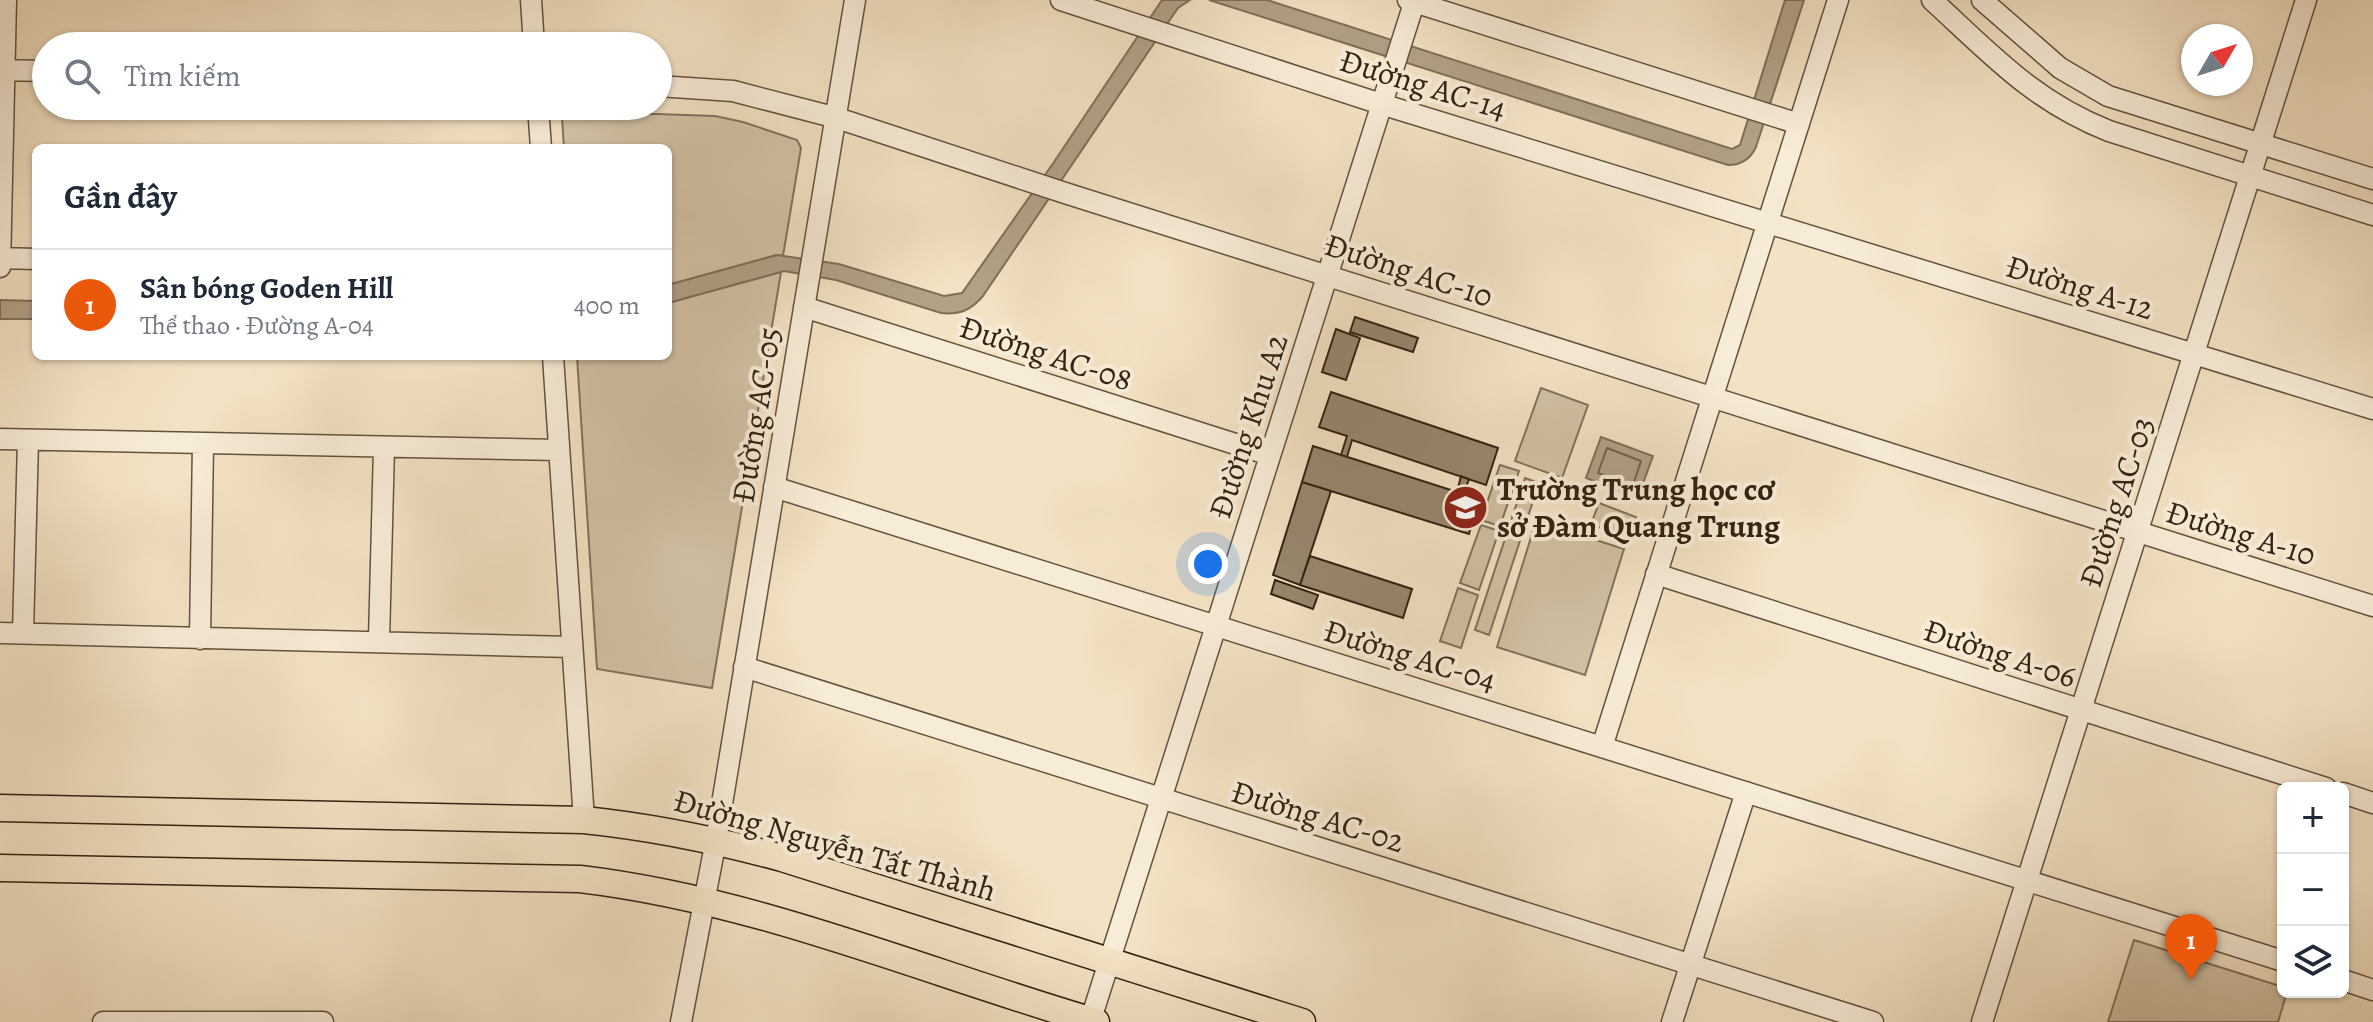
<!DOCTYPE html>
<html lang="vi">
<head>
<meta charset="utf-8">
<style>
  :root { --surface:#fff; --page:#f2f2f3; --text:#1f2937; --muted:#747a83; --line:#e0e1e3; --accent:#ea580c }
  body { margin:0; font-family:Alegreya,serif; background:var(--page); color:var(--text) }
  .controls { position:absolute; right:24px; bottom:24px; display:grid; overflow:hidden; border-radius:12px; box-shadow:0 2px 6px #0004 }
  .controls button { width:72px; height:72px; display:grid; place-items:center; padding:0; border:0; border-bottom:2px solid var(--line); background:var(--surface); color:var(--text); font:40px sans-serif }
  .compass { position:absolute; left:2181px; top:24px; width:72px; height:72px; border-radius:50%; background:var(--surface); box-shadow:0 2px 6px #0004; rotate:51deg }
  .you { position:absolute; left:1208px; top:564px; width:28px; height:28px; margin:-20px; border:6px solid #fff; border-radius:50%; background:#1a73e8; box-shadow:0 0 0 12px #1a73e833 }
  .badge { display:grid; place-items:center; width:52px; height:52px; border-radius:50%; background:var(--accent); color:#fff; font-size:26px; font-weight:700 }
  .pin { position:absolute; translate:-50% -66px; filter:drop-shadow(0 2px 4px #0008) }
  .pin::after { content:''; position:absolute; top:42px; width:28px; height:24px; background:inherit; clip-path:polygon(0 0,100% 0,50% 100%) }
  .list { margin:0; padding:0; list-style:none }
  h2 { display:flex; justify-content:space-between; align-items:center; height:104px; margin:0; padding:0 32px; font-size:34px }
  h2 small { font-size:26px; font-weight:400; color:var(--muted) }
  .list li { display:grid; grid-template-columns:52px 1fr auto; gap:24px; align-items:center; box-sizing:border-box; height:112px; padding:0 32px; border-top:2px solid var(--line) }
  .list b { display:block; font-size:30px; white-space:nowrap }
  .list p { margin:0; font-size:26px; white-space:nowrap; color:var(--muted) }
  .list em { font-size:26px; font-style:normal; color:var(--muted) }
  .icon { flex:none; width:44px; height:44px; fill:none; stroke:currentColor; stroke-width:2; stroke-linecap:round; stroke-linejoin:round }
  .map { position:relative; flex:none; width:2373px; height:1022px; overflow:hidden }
  .search { position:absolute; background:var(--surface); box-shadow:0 2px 6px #0004; left:32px; top:32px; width:640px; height:88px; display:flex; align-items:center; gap:20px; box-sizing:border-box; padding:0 28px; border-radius:44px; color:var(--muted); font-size:30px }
  .panel { position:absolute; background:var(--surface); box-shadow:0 2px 6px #0004; left:32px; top:144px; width:640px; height:216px; border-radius:12px }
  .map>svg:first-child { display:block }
  .green { fill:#d2c2a5; stroke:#82725c; stroke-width:2 }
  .water { fill:#b2a187; stroke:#7f6f58; stroke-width:2 }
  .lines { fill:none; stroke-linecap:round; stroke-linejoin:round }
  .shore { stroke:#72624c; stroke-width:2 }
  .building { fill:#97866e; stroke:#332312; stroke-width:2 }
  .minor-casing { stroke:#63533e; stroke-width:23 }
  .major-casing { stroke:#332312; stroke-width:29 }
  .minor { stroke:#f7ecd8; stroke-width:20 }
  .major { stroke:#f3e2c3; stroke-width:26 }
  .labels { text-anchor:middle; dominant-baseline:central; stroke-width:8; stroke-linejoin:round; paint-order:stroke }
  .street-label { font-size:32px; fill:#332312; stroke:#f7ecd8 }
  .poi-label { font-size:32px; font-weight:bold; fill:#332312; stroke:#f7ecd8; text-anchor:start }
</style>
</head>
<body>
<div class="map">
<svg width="2373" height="1022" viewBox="0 0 2373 1022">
  <rect width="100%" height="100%" fill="#f3e2c3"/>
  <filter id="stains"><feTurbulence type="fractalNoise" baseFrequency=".0025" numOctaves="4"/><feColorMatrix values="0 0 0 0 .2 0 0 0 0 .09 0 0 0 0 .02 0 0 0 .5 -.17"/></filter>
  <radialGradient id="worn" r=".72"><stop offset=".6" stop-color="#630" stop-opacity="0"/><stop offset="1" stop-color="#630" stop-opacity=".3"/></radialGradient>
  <path class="green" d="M567 111 715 116 743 122 797 140 801 148 783 256 777 255 668 285V148H564L562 118Z
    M781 272 712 688 597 669 577 356H668V303Z
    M1541 388 1588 405 1562 478 1515 461Z
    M1500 465 1519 471 1500 526 1481 520Z
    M1525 478 1539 483 1489 635 1475 630Z
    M1599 503 1636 517 1628 538 1591 524Z
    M1536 521 1624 549 1585 675 1497 647Z
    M1481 525 1499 531 1479 590 1460 583Z
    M1458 588 1478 595 1461 648 1440 641Z
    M2134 940 2283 987V992H2287L2278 1022H2108Z"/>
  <path class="water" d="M1162 0H1190L1178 8 983 296C971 310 960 315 941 313L836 280 784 271 668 303V285L777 255 839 264 944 296 962 293 1054 162Z
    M1209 0H1267L1732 149 1740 145 1785 0H1804L1756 147C1750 160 1741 165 1728 165Z
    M0 300 36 301V319H0Z
    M1601 437 1653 456 1638 497 1586 478Z"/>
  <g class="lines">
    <path class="shore" d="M1607 448 1641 461 1633 485 1598 473Z"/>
  </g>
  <path class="building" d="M1355 317 1418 338 1413 352 1350 332Z
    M1336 329 1360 338 1346 380 1322 372Z
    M1331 392 1498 448 1486 485 1352 440 1347 457 1341 455 1347 436 1319 427Z
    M1313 446 1457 492 1461 476 1469 479 1463 496 1479 501 1469 534 1302 482Z
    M1302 482 1331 491 1300 585 1273 575Z
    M1310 556 1412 589 1403 618 1300 585Z
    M1275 580 1318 595 1313 609 1271 594Z"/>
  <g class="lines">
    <defs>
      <path id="minor" d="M531 0 534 46
        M1061 0 1381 104 2373 409
        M1408 0 1799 124
        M1932 0C1991 54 2033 101 2109 131L2373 215
        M1982 0 2060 68 2108 96 2373 179
        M0 70 46 71
        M658 86 733 91 837 118 1065 193 2373 606
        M538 106 541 148
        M0 258 36 259
        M0 267 6 0
        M804 307 1270 455
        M553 356 584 820
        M0 439 559 450
        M774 487 2283 961
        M1656 574 2326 788
        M0 633 572 647
        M23 633 28 440
        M200 639 203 443
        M379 640 384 447
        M744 667 1873 1022
        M1602 747 1838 0
        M2343 793 2373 803
        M2343 980 2373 990
        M103 1022H323
        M681 1022 716 840 855 0
        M1090 1022 1415 0
        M1672 1022 1746 792
        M1982 1022 2306 0"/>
      <path id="major" d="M0 808 584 820C652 827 716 840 782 858L1302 1022
        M0 868 580 879C758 900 925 972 1096 1022"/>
    </defs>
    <use href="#minor" class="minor-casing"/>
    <use href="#major" class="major-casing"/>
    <use href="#minor" class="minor"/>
    <use href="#major" class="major"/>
  </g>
  <defs>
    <symbol id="school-disc" viewBox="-11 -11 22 22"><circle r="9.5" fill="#8f2418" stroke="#f7ecd8"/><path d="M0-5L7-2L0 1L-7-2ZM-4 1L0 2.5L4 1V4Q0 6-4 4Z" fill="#fff"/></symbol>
  </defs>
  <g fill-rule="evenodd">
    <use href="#school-disc" x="1440" y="482" width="51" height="51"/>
  </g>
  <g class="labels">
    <g class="street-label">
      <text transform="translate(1423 84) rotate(17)">Đường AC-14</text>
      <text transform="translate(1409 270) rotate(18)">Đường AC-10</text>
      <text transform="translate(2080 287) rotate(17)">Đường A-12</text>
      <text transform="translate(1046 353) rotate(18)">Đường AC-08</text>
      <text transform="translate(756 415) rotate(-81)">Đường AC-05</text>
      <text transform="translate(1248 426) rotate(-72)">Đường Khu A2</text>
      <text transform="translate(2116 502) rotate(-72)">Đường AC-03</text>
      <text transform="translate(2241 533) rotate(17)">Đường A-10</text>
      <text transform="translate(2000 653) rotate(18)">Đường A-06</text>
      <text transform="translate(1410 655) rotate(17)">Đường AC-04</text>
      <text transform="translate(1318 816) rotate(17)">Đường AC-02</text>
      <text transform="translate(835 845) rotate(16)">Đường Nguyễn Tất Thành</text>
    </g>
    <g class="poi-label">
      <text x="1497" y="489">Trường Trung học cơ<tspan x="1497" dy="37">sở Đàm Quang Trung</tspan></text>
    </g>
  </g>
  <rect width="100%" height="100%" filter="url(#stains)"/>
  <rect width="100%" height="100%" fill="url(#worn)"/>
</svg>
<div class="controls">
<button>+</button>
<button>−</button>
<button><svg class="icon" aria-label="layers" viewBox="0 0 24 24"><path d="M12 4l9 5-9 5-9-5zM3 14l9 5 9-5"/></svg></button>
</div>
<svg class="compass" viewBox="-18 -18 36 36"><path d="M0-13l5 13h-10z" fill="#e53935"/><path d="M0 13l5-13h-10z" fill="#747a83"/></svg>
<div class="you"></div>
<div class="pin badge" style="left:2191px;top:980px">1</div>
<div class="search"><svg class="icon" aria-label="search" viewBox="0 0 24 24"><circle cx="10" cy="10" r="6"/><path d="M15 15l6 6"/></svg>Tìm kiếm</div>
<section class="panel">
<h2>Gần đây<small></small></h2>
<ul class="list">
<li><span class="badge">1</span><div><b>Sân bóng Goden Hill</b><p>Thể thao · Đường A-04</p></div><em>400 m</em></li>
</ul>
</section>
</div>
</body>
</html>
